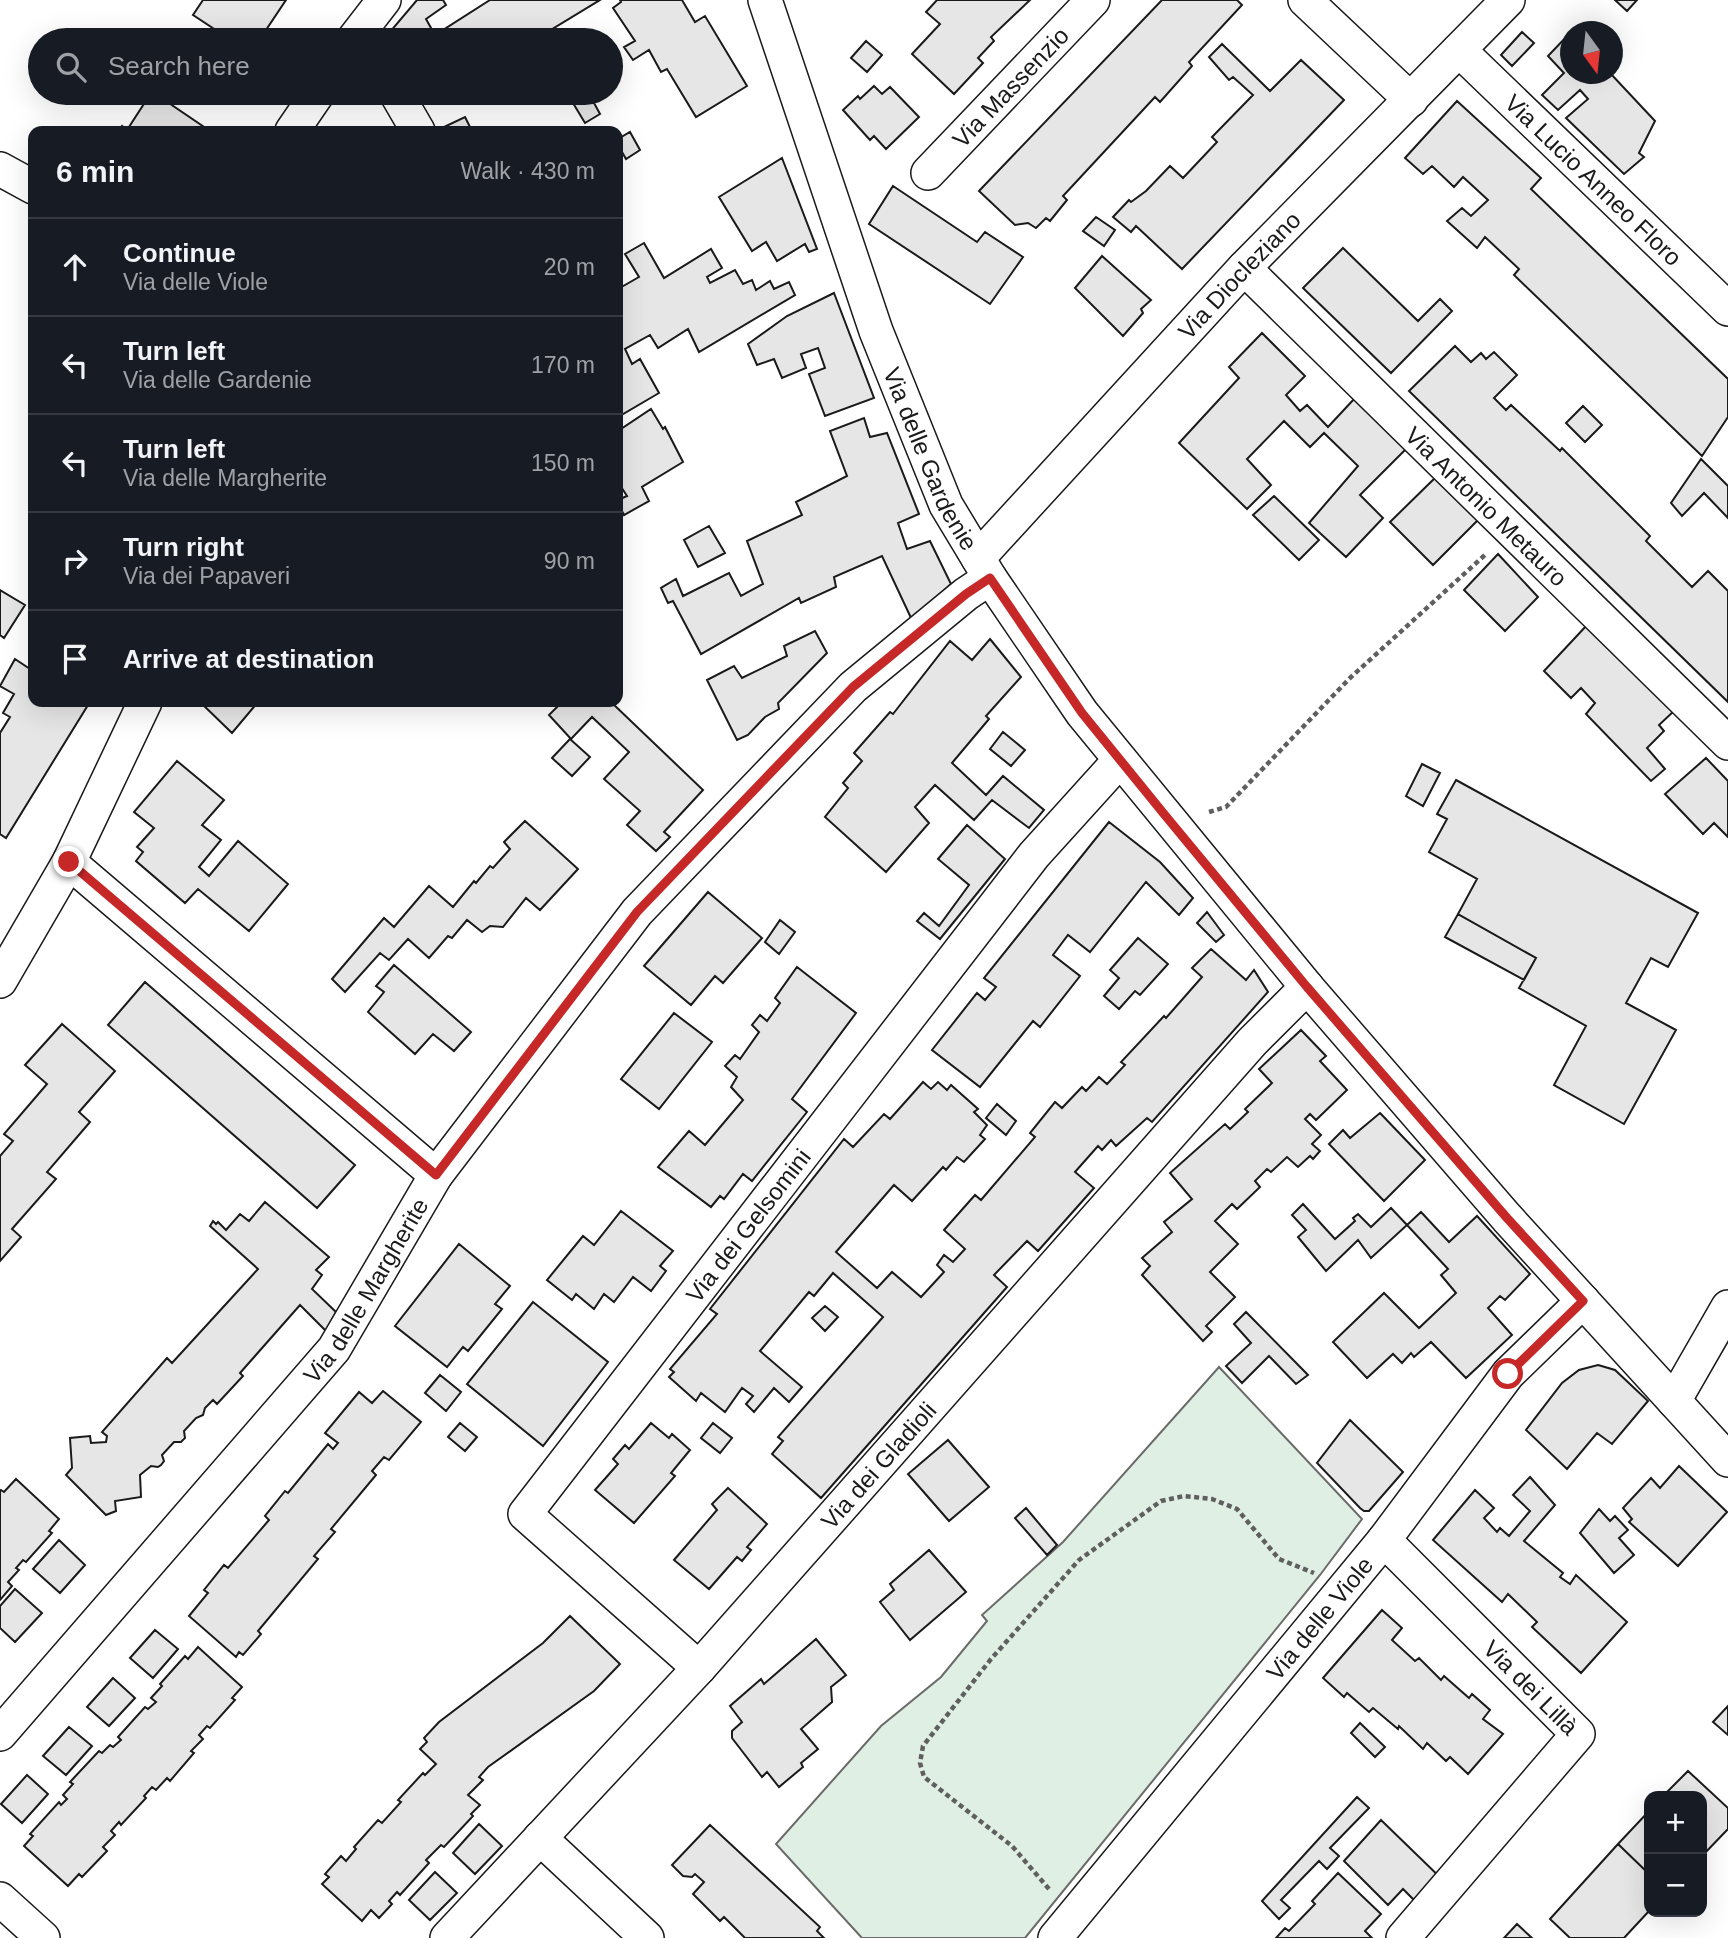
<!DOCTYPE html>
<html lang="en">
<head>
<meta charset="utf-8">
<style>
  :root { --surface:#171b24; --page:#20242c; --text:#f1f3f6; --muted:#9ea1a6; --line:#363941 }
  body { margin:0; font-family:Helvetica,sans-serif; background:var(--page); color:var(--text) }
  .controls { position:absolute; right:21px; bottom:21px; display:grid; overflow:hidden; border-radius:14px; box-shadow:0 7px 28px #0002 }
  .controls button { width:63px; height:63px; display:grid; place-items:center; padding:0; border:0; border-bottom:2px solid var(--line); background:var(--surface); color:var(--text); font:35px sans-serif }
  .compass { position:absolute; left:1560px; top:21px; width:63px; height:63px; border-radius:50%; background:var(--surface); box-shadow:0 7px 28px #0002; rotate:165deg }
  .stop { position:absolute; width:21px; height:21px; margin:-16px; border:5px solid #c62828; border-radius:50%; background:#fff }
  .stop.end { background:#c62828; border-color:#fff; box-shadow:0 2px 7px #0008 }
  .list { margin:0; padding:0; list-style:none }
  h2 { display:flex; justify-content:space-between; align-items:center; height:91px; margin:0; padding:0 28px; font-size:30px }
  h2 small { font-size:23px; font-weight:400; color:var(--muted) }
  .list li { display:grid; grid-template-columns:46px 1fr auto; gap:21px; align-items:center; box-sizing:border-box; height:98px; padding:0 28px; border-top:2px solid var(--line) }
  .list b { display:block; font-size:26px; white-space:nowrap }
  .list p { margin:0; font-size:23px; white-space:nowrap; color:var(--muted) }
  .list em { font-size:23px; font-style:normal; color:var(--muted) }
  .icon { flex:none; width:38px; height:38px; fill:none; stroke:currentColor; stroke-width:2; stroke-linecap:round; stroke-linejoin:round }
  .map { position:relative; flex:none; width:1728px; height:1938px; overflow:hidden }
  .search { position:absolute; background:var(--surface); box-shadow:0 7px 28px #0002; left:28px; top:28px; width:595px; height:77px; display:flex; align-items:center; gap:18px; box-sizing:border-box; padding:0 24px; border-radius:38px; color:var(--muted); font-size:26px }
  .panel { position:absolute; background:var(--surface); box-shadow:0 7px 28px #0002; left:28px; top:126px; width:595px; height:581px; border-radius:14px }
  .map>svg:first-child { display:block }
  .green { fill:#e0efe3; stroke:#6a6a6a; stroke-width:2 }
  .building { fill:#e6e6e6; stroke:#1a1a1a; stroke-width:2 }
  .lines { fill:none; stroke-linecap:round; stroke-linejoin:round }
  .minor-casing { stroke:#1a1a1a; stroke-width:36 }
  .path { stroke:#5f5f5f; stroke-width:4.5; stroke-dasharray:5 3.5; stroke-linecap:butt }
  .minor { stroke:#fff; stroke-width:33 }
  .route { stroke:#c62828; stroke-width:9 }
  .labels { text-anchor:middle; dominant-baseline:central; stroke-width:5; stroke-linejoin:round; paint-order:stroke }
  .street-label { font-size:24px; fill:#1a1a1a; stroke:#fff }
</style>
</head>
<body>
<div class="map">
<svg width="1728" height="1938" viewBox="0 0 1728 1938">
  <rect width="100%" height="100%" fill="#fff"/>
  <path class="green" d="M1219 1367 1362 1519 1320 1575 1025 1938H862L776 1844 881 1726 941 1677 987 1621 982 1615 1063 1542Z"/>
  <path class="building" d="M203 0H286L264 33 262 40H231L193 15Z
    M417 0H443L446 5 426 19 435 35 490 0H600L539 37 537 33 526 40H393L389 33Z
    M620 0H682L695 22 705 16 747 86 696 117 667 69 661 72 649 50 633 60 624 47 635 41 613 8 621 2Z
    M937 0H1030L991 37 994 41 978 58 983 63 954 94 912 54 940 24 926 12Z
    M1162 0H1237L1242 5 1189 62 1192 66 1160 102 1155 97 1063 196 1067 200 1050 221 1046 218 1036 228 1028 223 1015 225 979 191Z
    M1615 0H1637L1627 11Z
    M1522 32 1534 43 1512 66 1501 55Z
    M1570 33V74H1611L1655 121 1639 153 1644 157 1624 174 1566 118 1588 99 1580 90 1558 110 1542 95 1564 73 1548 56Z
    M866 41 882 55 867 72 851 58Z
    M1222 44 1270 91 1301 60 1344 100 1182 269 1136 226 1131 232 1113 217 1129 200 1131 202 1146 191 1170 166 1183 178 1217 142 1212 137 1253 95 1233 77 1229 80 1209 57Z
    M874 86 882 94 890 87 919 117 886 149 874 136 870 140 843 110 858 96 860 99Z
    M71 93H95L87 103Z
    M151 93H154L210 131H118L122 126 127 130Z
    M426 93H445L432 101Z
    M578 93H607L608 95 594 103 600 114 585 123 570 98Z
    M1457 101 1541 178 1531 189 1728 379V417L1702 456 1514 275 1519 269 1485 237 1477 248 1447 221 1462 208 1471 216 1488 200 1463 177 1454 187 1432 166 1423 174 1405 158Z
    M465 117 472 131H446L444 127Z
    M630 132 640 150 626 159 618 145V139Z
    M782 158 817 249 809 252 805 244 777 261 766 242 752 251 719 197Z
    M893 186 977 242 985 232 1023 257 990 304 869 224Z
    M1096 217 1115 230 1104 246 1083 231Z
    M644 243 664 278 711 249 722 268 707 277 710 283 735 270 743 284 752 280 756 290 770 281 774 289 789 282 795 295 699 352 688 329 658 348 650 335 625 349 632 364 640 359 659 393 618 417V289L639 277 625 254Z
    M1343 248 1418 321 1440 299 1452 311 1391 373 1303 288Z
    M1102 256 1151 300 1141 309 1143 313 1123 336 1075 288Z
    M834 293 874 398 825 416 809 374 825 368 818 348 801 354 806 368 782 378 774 359 757 365 748 344 787 316Z
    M1262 333 1305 376 1286 395 1300 411 1307 405 1328 427 1355 398 1407 448 1360 495 1383 518 1346 557 1309 523 1358 466 1324 433 1310 447 1284 421 1247 459 1271 485 1247 509 1179 443 1239 378 1229 367Z
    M1455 346 1471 362 1481 353 1486 359 1494 352 1517 375 1494 398 1506 410 1511 405 1560 451 1562 448 1650 536 1646 541 1692 587 1708 571 1728 591V702L1409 391Z
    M1583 406 1602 425 1585 442 1566 423Z
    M651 409 663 429 665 427 683 462 642 487 649 501 624 515 618 503V500L627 496 618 482V431Z
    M864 418 870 437 887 433 919 514 898 523 907 549 930 541 951 584 912 620 882 556 834 577 836 587 801 603 799 598 701 654 673 601 668 603 661 588 676 579 683 596 729 573 741 596 763 584 747 541 802 515 796 502 847 476 830 431Z
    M1701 459 1728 486V518L1704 493 1682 516 1671 503Z
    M1437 476 1480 518 1433 565 1390 522Z
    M1274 496 1319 540 1299 560 1253 515Z
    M709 526 725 553 698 567 684 540Z
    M1498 554 1538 597 1505 631 1464 590Z
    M0 590 25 605 4 638 0 635Z
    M1588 624 1675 710 1659 725 1664 731 1647 748 1665 769 1651 781 1586 714 1595 703 1581 688 1571 698 1544 671Z
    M815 631 827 653 778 703 779 709 765 717 748 735 737 740 707 680 734 666 742 678 787 656 784 646Z
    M990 639 1021 677 986 716 989 719 952 763 986 795 1003 776 1044 810 1029 828 992 800 974 820 935 785 915 807 929 823 886 872 825 817 848 788 843 783 862 761 854 753 890 712 893 714 950 641 972 660Z
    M15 659 33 671V702H83L88 705 6 838 0 834V733L10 717 3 713 14 694 0 686Z
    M200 702H258L232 733Z
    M562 702H611L703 790 664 832 670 837 656 851 627 825 640 811 604 779 629 752 592 717 571 739 549 715Z
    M1003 732 1025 750 1011 766 990 749Z
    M570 739 590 757 572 776 552 758Z
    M1706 758 1728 781V837L1714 823 1703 834 1665 794Z
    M177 761 224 800 202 825 221 840 199 867 209 876 238 841 288 884 249 931 198 889 185 903 136 861 143 852 137 847 154 828 134 812Z
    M1422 764 1440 773 1423 806 1406 796Z
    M1456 780 1698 913 1668 967 1651 958 1626 1003 1676 1030 1624 1124 1554 1085 1586 1026 1519 988 1536 958 1458 914 1477 879 1429 852 1447 819 1437 814Z
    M525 821 578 869 540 910 526 898 503 927 490 926 482 932 467 920 452 938 448 936 429 958 408 939 389 960 380 953 345 992 332 979 384 918 394 927 429 886 453 907 474 881 476 883 490 866 493 868 510 849 504 842Z
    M1109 822 1160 862 1193 898 1179 915 1146 882 1090 952 1068 935 1053 955 1080 976 1040 1027 1033 1021 980 1087 932 1050 977 993 985 1000 996 987 984 978Z
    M967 825 1005 859 940 939 917 921 924 913 939 926 969 885 938 859Z
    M708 892 762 938 723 983 715 976 691 1005 644 966Z
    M1207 912 1224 935 1216 942 1197 923Z
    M1458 914 1536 958 1524 980 1445 937Z
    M780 920 795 932 779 954 765 942Z
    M1138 938 1168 964 1140 995 1135 991 1119 1009 1104 996 1119 978 1110 970Z
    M1211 949 1246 980 1254 970 1268 992 1152 1122 1147 1118 1116 1146 1111 1140 1102 1150 1098 1146 1075 1172 1094 1188 1038 1251 1027 1241 994 1275 1007 1287 821 1498 772 1454 783 1441 778 1437 883 1317 833 1273 814 1296 809 1292 760 1351 802 1387 789 1402 774 1388 754 1412 746 1404 753 1396 742 1388 725 1412 701 1393 696 1401 669 1377 674 1372 670 1369 717 1314 710 1309 844 1139 853 1147 884 1114 890 1119 923 1082 931 1089 938 1082 947 1090 951 1085 978 1109 974 1112 987 1125 980 1135 985 1139 964 1162 957 1157 946 1170 943 1167 912 1201 894 1185 836 1252 877 1288 892 1272 921 1297 944 1272 937 1265 944 1255 953 1262 965 1249 944 1230 975 1195 981 1200 1035 1137 1030 1133 1055 1102 1062 1108 1082 1087 1086 1091 1099 1077 1107 1084 1125 1065 1121 1062 1164 1016 1166 1018 1202 977 1192 968Z
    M394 965 471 1032 454 1051 433 1034 415 1054 368 1012 384 992 376 986Z
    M797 967 856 1013 792 1099 807 1112 752 1181 743 1174 724 1199 720 1196 711 1207 658 1167 689 1131 705 1145 743 1100 731 1087 737 1077 725 1066 735 1055 740 1059 759 1032 752 1025 760 1015 767 1021 780 1003 775 998Z
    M145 982 355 1165 317 1208 108 1025Z
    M674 1013 712 1042 659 1109 621 1079Z
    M62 1024 115 1071 79 1112 90 1122 47 1172 56 1179 12 1229 21 1237 0 1261V1156L13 1141 4 1134 47 1084 25 1065Z
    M1301 1030 1326 1056 1320 1061 1347 1090 1316 1120 1310 1114 1305 1119 1321 1135 1312 1144 1320 1151 1313 1159 1310 1156 1298 1167 1287 1157 1271 1172 1267 1169 1255 1181 1260 1187 1237 1209 1232 1204 1215 1221 1238 1244 1210 1272 1235 1297 1206 1326 1212 1332 1203 1341 1142 1275 1150 1266 1142 1258 1172 1232 1164 1222 1192 1199 1170 1173 1225 1124 1230 1129 1248 1112 1245 1109 1272 1083 1259 1069Z
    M997 1104 1016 1121 1006 1135 986 1118Z
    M1380 1113 1425 1160 1384 1201 1329 1144 1343 1130 1350 1138Z
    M265 1202 329 1257 316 1270 322 1275 312 1289 336 1312 326 1331 300 1305 240 1373 243 1376 217 1404 213 1400 205 1408 203 1415 196 1418 184 1431 185 1438 181 1442H174L162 1455 164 1461 161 1465 158 1467 151 1466 140 1475 141 1497 115 1501 116 1511 106 1515 66 1475 72 1468 70 1438 90 1436 91 1443 106 1442 107 1436 102 1432 167 1358 172 1363 258 1269 210 1226 213 1221 216 1224 218 1222 226 1230 240 1214 249 1221Z
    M1303 1204 1335 1239 1355 1221 1353 1218 1358 1214 1371 1227 1391 1208 1407 1225 1371 1258 1358 1240 1326 1271 1298 1237 1306 1230 1292 1215Z
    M621 1211 673 1251 660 1266 666 1271 651 1291 633 1277 614 1302 604 1294 594 1309 576 1294 572 1300 547 1280 583 1236 594 1245Z
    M1421 1212 1449 1242 1477 1216 1530 1274 1505 1300 1500 1296 1488 1308 1512 1335 1466 1378 1431 1342 1414 1357 1411 1353 1402 1363 1393 1354 1367 1378 1333 1342 1384 1293 1419 1328 1456 1293 1441 1275 1448 1269 1407 1225Z
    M459 1244 510 1286 495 1304 502 1309 468 1351 463 1347 447 1367 395 1326Z
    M533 1302 608 1362 543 1446 467 1384Z
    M825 1306 838 1317 825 1331 812 1318Z
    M1246 1312 1308 1375 1296 1384 1269 1356 1242 1383 1226 1366 1251 1343 1234 1324Z
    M1598 1365 1615 1370 1648 1401 1612 1444 1597 1433 1567 1469 1526 1430 1562 1383 1579 1370Z
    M440 1375 461 1392 446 1411 425 1393Z
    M383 1391 421 1422 389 1460 384 1457 372 1471 376 1475 331 1529 335 1532 314 1556 318 1559 258 1631 261 1634 243 1655 239 1652 236 1657 189 1616 208 1593 204 1590 224 1565 228 1568 269 1520 265 1516 285 1491 288 1493 328 1444 333 1449 338 1443 325 1433 359 1392 372 1403Z
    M1350 1420 1403 1472 1369 1511H1364L1360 1508 1317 1463Z
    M460 1423 477 1437 465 1451 448 1437Z
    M651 1423 669 1438 672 1434 690 1450 671 1473 675 1476 634 1523 595 1490 618 1464 613 1459 625 1445 629 1449Z
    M713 1423 732 1438 720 1453 701 1438Z
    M948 1440 989 1487 949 1521 908 1474Z
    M1679 1466 1727 1512 1678 1566 1629 1522 1632 1519 1623 1508 1651 1478 1660 1488Z
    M1530 1477 1555 1505 1524 1541 1563 1573 1560 1577 1570 1584 1576 1575 1627 1622 1581 1673 1532 1627 1537 1622 1508 1594 1502 1602 1433 1540 1475 1490 1494 1508 1484 1518 1497 1532 1500 1528 1509 1536 1530 1511 1513 1495Z
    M16 1479 59 1519 49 1531 52 1533 26 1562 23 1560 16 1568 19 1570 8 1582 12 1586 0 1600V1491L1 1490 4 1492Z
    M728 1488 767 1524 747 1547 751 1550 742 1561 737 1557 709 1589 674 1560 717 1510 712 1504Z
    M1026 1508 1057 1545 1047 1555 1015 1518Z
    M1599 1509 1610 1521 1615 1516 1628 1530 1619 1538 1634 1555 1614 1573 1580 1533Z
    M59 1540 85 1565 60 1593 33 1569Z
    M929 1550 966 1592 910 1640 880 1602 894 1590 890 1584Z
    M15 1589 42 1613 15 1642 0 1628V1606Z
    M1382 1610 1402 1628 1392 1640 1415 1661 1419 1658 1441 1680 1444 1676 1469 1698 1472 1694 1490 1710 1483 1719 1503 1734 1468 1774 1450 1757 1446 1761 1427 1743 1423 1749 1399 1726 1398 1729 1373 1708 1369 1712 1347 1693 1344 1697 1323 1678Z
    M570 1616 620 1664 594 1691 488 1767 479 1777 483 1780 468 1795 480 1805 471 1814 473 1816 444 1847 441 1845 426 1860 429 1863 400 1895 397 1892 389 1901 392 1904 379 1918 371 1910 362 1921 322 1884 329 1877 325 1874 341 1856 346 1861 356 1849 354 1847 378 1820 382 1823 401 1802 398 1800 423 1773 425 1775 436 1764 420 1749 427 1742 424 1738 439 1722 543 1643Z
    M155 1630 178 1649 153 1678 130 1658Z
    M816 1639 846 1675 831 1687 832 1702 801 1729 818 1749 801 1763 803 1767 779 1787 767 1772 762 1777 732 1738V1731L742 1722 730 1706 761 1679 764 1684Z
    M198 1647 242 1687 232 1698 235 1700 210 1728 207 1726 199 1735 203 1739 191 1751 194 1753 170 1781 167 1778 156 1790 152 1787 144 1796 146 1798 121 1825 119 1822 111 1831 115 1835 103 1847 107 1851 82 1877 79 1874 68 1886 24 1846 33 1836 30 1834 59 1802 61 1805 67 1799 63 1795 73 1784 70 1782 99 1751 102 1753 110 1745 113 1747 121 1740 118 1737 145 1707 148 1709 156 1702 151 1698 162 1686 160 1684 185 1656 188 1659Z
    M113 1678 135 1698 109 1726 87 1707Z
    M1728 1706V1735L1713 1722Z
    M1360 1723 1385 1747 1375 1757 1351 1733Z
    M69 1727 92 1746 66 1775 43 1756Z
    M1688 1771 1728 1808V1829L1702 1856V1796H1663Z
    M27 1775 48 1794 22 1823 1 1804Z
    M1357 1797 1369 1808 1330 1848 1339 1856 1327 1869 1319 1861 1281 1900 1290 1908 1279 1919 1262 1901Z
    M1649 1811V1874L1618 1844Z
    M1381 1820 1447 1884 1423 1909 1403 1889 1388 1905 1344 1861Z
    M479 1824 502 1846 475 1874 453 1853Z
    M710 1825 820 1927 817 1931 824 1938H745L724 1917 720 1921 693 1894 704 1882 695 1874 692 1877 683 1876 672 1865Z
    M1618 1844 1649 1874V1911L1624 1938H1570L1550 1919Z
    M435 1872 457 1893 430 1920 409 1900Z
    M1338 1873 1381 1914 1365 1931 1372 1938H1276L1285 1928 1289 1931 1315 1904 1312 1901Z
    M1517 1924 1532 1938H1504Z"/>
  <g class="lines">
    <defs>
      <g id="minor">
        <path id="s1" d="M765 0 876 331 946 505 990 578 1082 713 1307 987 1507 1218 1728 1460"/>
        <path d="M1305 0 1411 100"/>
        <path d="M353 40 384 0"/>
        <path id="s2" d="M1459 50 1728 309"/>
        <path d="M396 93 418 131"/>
        <path d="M292 131 318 93"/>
        <path d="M0 169 33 187"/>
        <path id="s3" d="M928 173 1093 0"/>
        <path id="s4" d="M1244 268 1728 743"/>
        <path id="s5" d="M978 558 1244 268 1508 0"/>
        <path d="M69 862 436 1175"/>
        <path d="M0 981 69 862 145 702"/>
        <path d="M1674 1401 1728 1307"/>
        <path id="s6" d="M1384 1540 1578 1734 1403 1938"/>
        <path id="s7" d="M699 1668 525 1514 1034 855 1120 760"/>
        <path id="s8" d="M0 1734 334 1349 436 1175 637 912 853 687 966 594 990 578"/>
        <path d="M540 1838 647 1938"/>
        <path d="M0 1899 43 1938"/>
        <path id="s9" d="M447 1938 699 1668 1252 1042 1307 987"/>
        <path id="s10" d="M1055 1938 1384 1540 1508 1374 1583 1301"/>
      </g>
    </defs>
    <use href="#minor" class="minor-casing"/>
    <path class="path" d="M1209 812 1226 807 1350 678 1486 554
      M1049 1889 1012 1846 924 1777 920 1763 923 1746 991 1659 1079 1560 1161 1501 1184 1496 1212 1499 1237 1509 1279 1559 1314 1573"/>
    <use href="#minor" class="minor"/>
  </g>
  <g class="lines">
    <path class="route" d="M69 862 436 1175 637 912 853 687 966 594 990 578 1082 713 1164 814 1307 987 1507 1218 1583 1301 1508 1374"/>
  </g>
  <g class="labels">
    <g class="street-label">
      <text stroke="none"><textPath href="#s3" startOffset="119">Via Massenzio</textPath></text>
      <text stroke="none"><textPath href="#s2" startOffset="187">Via Lucio Anneo Floro</textPath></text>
      <text stroke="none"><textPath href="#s5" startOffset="385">Via Diocleziano</textPath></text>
      <text stroke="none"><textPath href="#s1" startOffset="488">Via delle Gardenie</textPath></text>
      <text stroke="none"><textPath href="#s4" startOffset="340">Via Antonio Metauro</textPath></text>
      <text stroke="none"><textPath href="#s7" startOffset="597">Via dei Gelsomini</textPath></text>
      <text stroke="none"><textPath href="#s8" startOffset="576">Via delle Margherite</textPath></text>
      <text stroke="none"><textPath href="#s9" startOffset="640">Via dei Gladioli</textPath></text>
      <text stroke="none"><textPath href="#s10" startOffset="415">Via delle Viole</textPath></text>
      <text stroke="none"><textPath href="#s6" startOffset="208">Via dei Lillà</textPath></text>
    </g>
  </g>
</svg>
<div class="controls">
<button>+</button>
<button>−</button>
</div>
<svg class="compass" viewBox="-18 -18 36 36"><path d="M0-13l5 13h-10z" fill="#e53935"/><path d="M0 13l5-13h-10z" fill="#9ea1a6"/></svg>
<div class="stop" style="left:1508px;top:1374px"></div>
<div class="stop end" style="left:69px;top:862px"></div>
<div class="search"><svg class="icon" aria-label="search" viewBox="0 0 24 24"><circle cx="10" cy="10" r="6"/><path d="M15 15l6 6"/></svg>Search here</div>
<section class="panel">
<h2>6 min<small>Walk · 430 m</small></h2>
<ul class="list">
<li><svg class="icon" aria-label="ahead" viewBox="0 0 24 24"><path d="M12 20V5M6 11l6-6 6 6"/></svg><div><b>Continue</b><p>Via delle Viole</p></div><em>20 m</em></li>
<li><svg class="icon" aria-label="left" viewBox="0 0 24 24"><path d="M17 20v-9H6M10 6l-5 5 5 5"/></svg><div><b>Turn left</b><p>Via delle Gardenie</p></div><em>170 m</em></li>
<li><svg class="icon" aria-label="left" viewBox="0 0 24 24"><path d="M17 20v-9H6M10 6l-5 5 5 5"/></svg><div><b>Turn left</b><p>Via delle Margherite</p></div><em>150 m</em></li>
<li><svg class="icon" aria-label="right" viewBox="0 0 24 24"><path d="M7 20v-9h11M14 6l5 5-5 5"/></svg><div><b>Turn right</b><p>Via dei Papaveri</p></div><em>90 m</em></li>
<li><svg class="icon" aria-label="arrive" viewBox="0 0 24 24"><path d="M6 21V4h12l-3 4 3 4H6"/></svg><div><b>Arrive at destination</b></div></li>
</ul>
</section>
</div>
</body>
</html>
